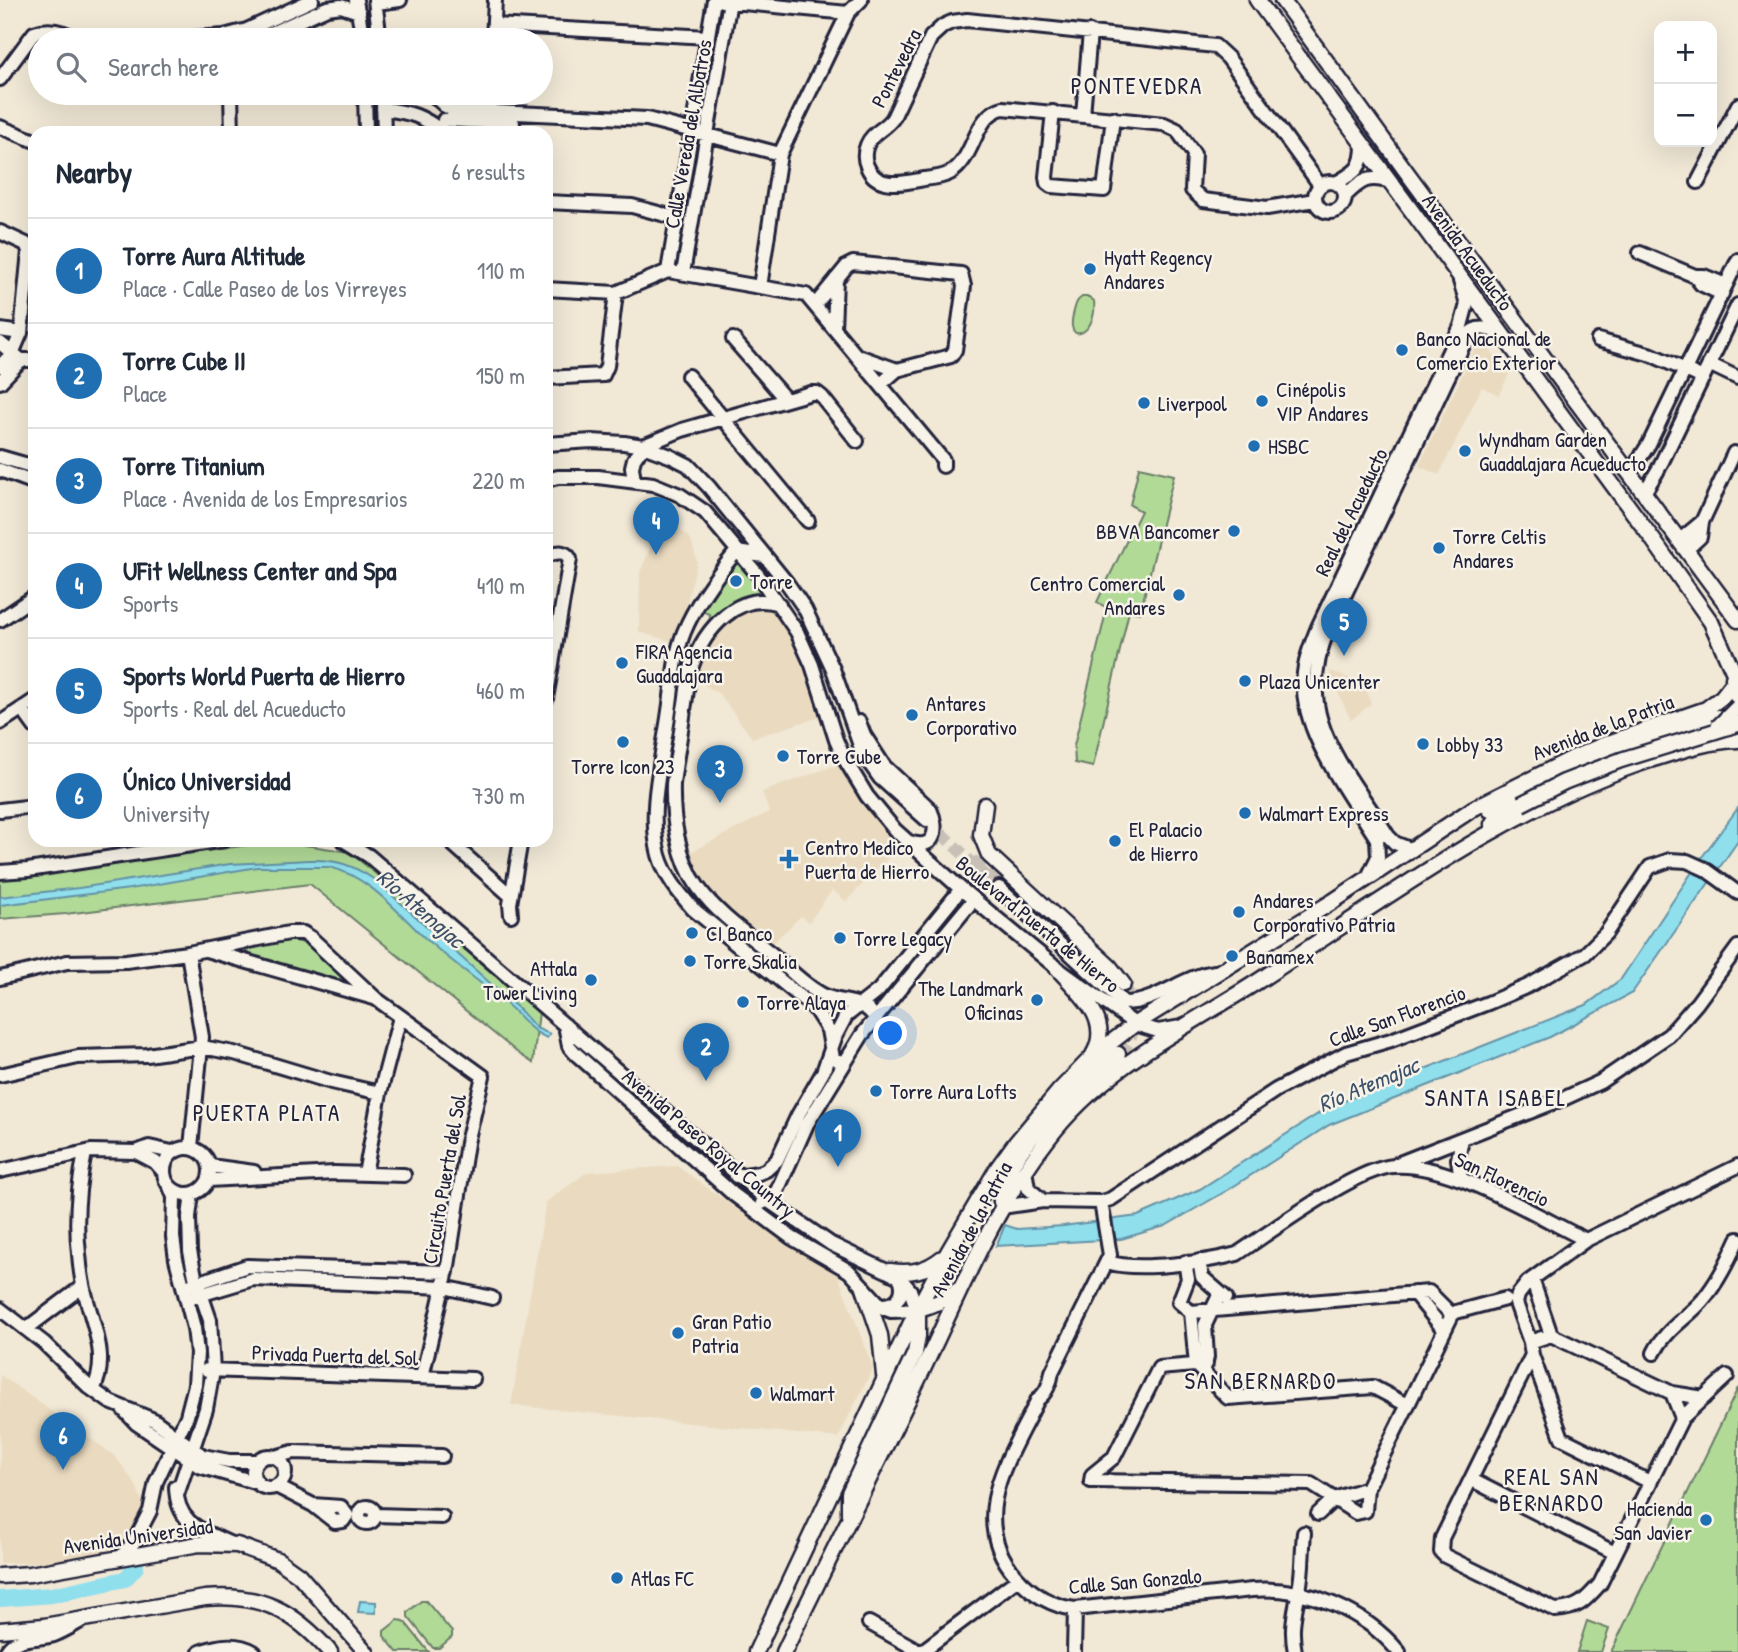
<!DOCTYPE html>
<html lang="en">
<head>
<meta charset="utf-8">
<style>
  :root { --surface:#fff; --page:#f2f2f3; --text:#1f2937; --muted:#747a83; --line:#e0e1e3; --accent:#1f6fb2 }
  body { margin:0; font-family:"Patrick Hand",sans-serif; background:var(--page); color:var(--text) }
  .controls { position:absolute; right:21px; top:21px; display:grid; overflow:hidden; border-radius:14px; box-shadow:0 7px 28px #0002 }
  .controls button { width:63px; height:63px; display:grid; place-items:center; padding:0; border:0; border-bottom:2px solid var(--line); background:var(--surface); color:var(--text); font:35px sans-serif }
  .you { position:absolute; left:891px; top:1034px; width:24px; height:24px; margin:-18px; border:5px solid #fff; border-radius:50%; background:#1a73e8; box-shadow:0 0 0 10px #1a73e833 }
  .badge { display:grid; place-items:center; width:46px; height:46px; border-radius:50%; background:var(--accent); color:#fff; font-size:23px; font-weight:700 }
  .pin { position:absolute; translate:-50% -58px; filter:drop-shadow(0 2px 4px #0008) }
  .pin::after { content:''; position:absolute; top:37px; width:24px; height:21px; background:inherit; clip-path:polygon(0 0,100% 0,50% 100%) }
  .list { margin:0; padding:0; list-style:none }
  h2 { display:flex; justify-content:space-between; align-items:center; height:91px; margin:0; padding:0 28px; font-size:30px }
  h2 small { font-size:23px; font-weight:400; color:var(--muted) }
  .list li { display:grid; grid-template-columns:46px 1fr auto; gap:21px; align-items:center; box-sizing:border-box; height:105px; padding:0 28px; border-top:2px solid var(--line) }
  .list b { display:block; font-size:26px; white-space:nowrap }
  .list p { margin:0; font-size:23px; white-space:nowrap; color:var(--muted) }
  .list em { font-size:23px; font-style:normal; color:var(--muted) }
  .icon { flex:none; width:38px; height:38px; fill:none; stroke:currentColor; stroke-width:2; stroke-linecap:round; stroke-linejoin:round }
  .map { position:relative; flex:none; width:1738px; height:1652px; overflow:hidden }
  .search { position:absolute; background:var(--surface); box-shadow:0 7px 28px #0002; left:28px; top:28px; width:525px; height:77px; display:flex; align-items:center; gap:18px; box-sizing:border-box; padding:0 24px; border-radius:38px; color:var(--muted); font-size:26px }
  .panel { position:absolute; background:var(--surface); box-shadow:0 7px 28px #0002; left:28px; top:126px; width:525px; height:721px; border-radius:21px }
  .map>svg:first-child { display:block }
  .built { fill:#eadbc0 }
  .green { fill:#b1da97; stroke:#6a7e69; stroke-width:2 }
  .water { fill:#90dfed; stroke:#6493a6; stroke-width:2 }
  .lines { fill:none; stroke-linecap:round; stroke-linejoin:round }
  .river { stroke:#90dfed; stroke-width:16 }
  .minor-tunnel { stroke:#c8c0b7; stroke-width:12; stroke-dasharray:12 6; stroke-linecap:butt }
  .major-tunnel { stroke:#c8c0b7; stroke-width:14; stroke-dasharray:14 7; stroke-linecap:butt }
  .minor-casing { stroke:#22223b; stroke-width:18 }
  .major-casing { stroke:#22223b; stroke-width:19 }
  .minor { stroke:#f7f3e8; stroke-width:12 }
  .major { stroke:#f7f3e8; stroke-width:14 }
  .major-bridge-casing { stroke:#22223b; stroke-width:19; stroke-linecap:butt }
  .major-bridge { stroke:#f7f3e8; stroke-width:14 }
  .poi-dot { fill:#1f6fb2; stroke:#f7f3e8; stroke-width:2.5 }
  .labels { text-anchor:middle; dominant-baseline:central; stroke-width:5; stroke-linejoin:round; paint-order:stroke }
  .street-label { font-size:21px; fill:#22223b; stroke:#f7f3e8 }
  .poi-label { font-size:21px; fill:#22223b; stroke:#f7f3e8; text-anchor:start }
  .neighbourhood-label { font-size:23px; letter-spacing:2px; fill:#22223b; stroke:#f7f3e8 }
  .water-label { font-size:23px; font-style:italic; fill:#3e5168; stroke:#f7f3e8 }
</style>
</head>
<body>
<div class="map">
<svg width="1738" height="1652" viewBox="0 0 1738 1652">
  <rect width="100%" height="100%" fill="#f1e8d6"/>
  <filter id="ink" filterUnits="userSpaceOnUse"><feTurbulence type="fractalNoise" baseFrequency=".0143" numOctaves="2"/><feDisplacementMap in="SourceGraphic" scale="14" xChannelSelector="R" yChannelSelector="G"/><feConvolveMatrix kernelMatrix="1 2 1 2 8 2 1 2 1" color-interpolation-filters="sRGB"/></filter>
  <g filter="url(#ink)">
    <path class="built" d="M1480 345 1487 346 1509 374 1499 395 1482 387 1439 475 1419 466 1475 348Z
      M664 516 691 539 697 562 677 643 639 632 640 572Z
      M754 606 777 609 811 665 820 717 752 738 719 694 693 678 724 624Z
      M1331 671 1358 682 1366 689 1371 704 1351 720 1335 687 1328 682Z
      M839 764 864 801 902 844 846 901 832 890 809 922 801 916 770 946 737 920 715 897 704 882 689 853 769 812 762 792Z
      M677 1166 788 1245 836 1270 873 1368 838 1438 511 1405 546 1202 587 1172Z
      M0 1375 115 1456 136 1485 145 1510 118 1554 78 1562 0 1563Z"/>
    <path class="green" d="M1082 297H1089L1094 301C1098 335 1063 348 1074 311 1076 304 1076 301 1082 297Z
      M1139 467 1174 475 1140 613 1129 611 1093 767 1075 763 1074 746 1107 608 1097 602 1141 511 1130 505Z
      M734 558 766 593C744 596 727 603 711 619L709 614 699 610Z
      M279 841 350 852 539 1012 533 1063 518 1053 310 884 65 914 0 919V879Z
      M283 938 312 945 342 976 338 981 247 953V947Z
      M1738 1388V1652H1611Z
      M421 1601H426L452 1632V1637L439 1648H433L408 1617V1612Z
      M398 1620 404 1621 429 1652H397L384 1636V1631Z
      M1587 1621 1609 1629 1601 1652H1577Z"/>
    <path class="water" d="M1738 808V841L1632 993 1550 1037 1329 1125 1228 1190 1165 1226 1121 1239 996 1246 1005 1225 1017 1229 1063 1226 1138 1216 1200 1189 1329 1107 1586 1005 1621 979 1702 857Z
      M309 860C336 859 353 865 375 880L520 1010 536 1028 550 1034 547 1038C531 1032 523 1019 511 1008 484 984 454 964 427 940 398 913 369 876 329 867H257L130 889 0 905V897L79 888 230 864Z
      M360 1601 376 1602V1613L358 1612Z"/>
    <g class="lines">
      <path class="river" d="M0 1599 52 1595 125 1579 136 1567"/>
      <path class="minor-tunnel" d="M928 821 999 888"/>
      <path class="major-tunnel" d="M972 861 1002 881
        M1118 1054C1139 1034 1136 1008 1123 984"/>
      <defs>
        <path id="minor" d="M356 0 363 40
          M375 0 380 40
          M722 1 848 13
          M376 3 400 0
          M494 25 708 37
          M161 40 224 36 247 30 312 0
          M256 40 327 8 341 6 359 12
          M493 40 495 0
          M0 79 34 33C50 27 64 31 78 40
          M231 93 232 133
          M365 93 366 133
          M383 93 432 94 445 106 453 110 647 119 780 154
          M383 102 384 133
          M383 109C411 112 422 116 445 133
          M1053 112 1046 177 1047 183 1051 186 1104 190 1113 118
          M1083 115 1090 32
          M489 117 490 93
          M444 120 513 123
          M0 127 35 141
          M1698 182 1738 105
          M1315 197a15 15 0 1 1 30 0a15 15 0 1 1-30 0Z
          M1336 183C1356 172 1363 168 1363 145
          M1345 196C1361 180 1368 175 1391 182
          M1315 200 1267 208 1203 200 1192 190 1194 154 1177 130 1164 124 1003 108C973 115 976 158 950 173 943 177 933 178 924 179 904 183 876 190 867 166 864 159 864 152 867 145 872 132 886 129 893 118L931 37 943 26 952 22 967 20 1215 46 1228 58 1320 185
          M546 202 632 206 677 218
          M0 232 26 244 29 251 21 333 12 354 0 366
          M1640 253 1695 276H1704L1726 285
          M668 271 714 0
          M683 273 730 1
          M1695 276 1701 284 1722 294
          M760 287 780 154 848 13 861 0
          M546 289 616 293 668 271 806 295 943 460V466
          M815 305 847 266 853 263 961 274 964 286 955 350 951 356 897 370 881 384
          M834 329 836 279
          M0 330 21 333
          M733 339 786 400
          M1598 340 1652 355 1703 378
          M0 343 21 360H35
          M858 356 897 370
          M1709 364 1738 378
          M688 376 808 521
          M546 378 603 375 607 366 616 293
          M0 382 21 360
          M546 444 592 441 624 443 643 446 670 456 688 465 709 487 787 583 805 609 833 669 863 754 880 778 927 820
          M0 457 35 467
          M0 470 35 483
          M1627 471 1636 464 1649 444 1738 260
          M546 480 558 477H598L653 484 680 495 705 512 758 575 797 632 812 665 836 740 844 758 867 796 895 830 961 889 1057 968 1135 1024 1158 1031 1181 1027
          M634 481 632 467 634 459 643 446 682 430 811 393H817L822 397 857 441
          M1644 493 1658 470 1738 305
          M1679 541 1702 522
          M1686 550 1700 537 1702 522 1734 453
          M546 555C556 553 565 549 570 559L546 699
          M764 556 736 552C716 576 696 603 684 632 674 657 673 685 669 711 663 756 647 810 659 855 665 876 679 893 693 909L814 1008 828 1030 833 1058 843 1063
          M779 604C738 590 704 630 692 666 687 680 687 695 684 709 681 734 676 759 673 784 672 818 678 859 698 887 717 914 748 935 773 955 789 969 805 986 823 995 841 1004 865 999 875 1018
          M0 620 31 599H35
          M22 709 35 727
          M859 722 864 735 884 766 930 809C939 828 936 852 909 842
          M0 723 35 700
          M0 810 35 806
          M343 840 369 856 767 1200 831 1244 899 1277 910 1290 917 1310 891 1311 883 1308 849 1271 792 1238 733 1194 575 1053 569 1046 565 1025
          M448 840 511 896
          M1412 850 1395 843 1388 836C1344 765 1291 717 1328 630L1468 335C1477 324 1490 329 1502 334
          M0 872 28 870 224 840
          M1368 877 1378 857 1377 839C1349 793 1298 730 1304 673 1306 657 1312 642 1318 627L1461 326 1467 304 1460 281
          M999 888 1124 1003C1157 1003 1182 976 1215 972
          M511 915 510 904 521 840
          M206 950 374 998
          M188 953 202 1037 191 1147
          M0 978 67 962 126 961 188 953 289 933H303L311 938 375 998 483 1076 467 1143 448 1266 422 1377
          M0 1075 78 1057 147 1055 202 1047 234 1053 331 1082 380 1093
          M164 1171a23 23 0 1 1 46 0a23 23 0 1 1-46 0Z
          M136 1152 155 1162 163 1171
          M85 1153C78 1186 75 1220 79 1254 80 1268 82 1283 86 1297 94 1328 109 1359 93 1390
          M1397 1164 1565 1098 1600 1082 1669 1035 1697 1003 1738 947
          M210 1166 254 1172
          M1025 1170 1028 1188 1043 1201
          M0 1171 91 1151 136 1152 149 1147 172 1152
          M365 1174 380 1093 400 1017
          M736 1176 759 1173 766 1170 777 1160 798 1115 823 1072 836 1035 846 1016 879 990 961 889
          M1461 1179 1458 1159 1462 1139
          M209 1180 334 1173 404 1175
          M1101 1202 1110 1255 1052 1372C1051 1381 1046 1394 1038 1399 1011 1455 965 1518 1016 1576 1032 1594 1051 1606 1075 1609L1252 1590C1306 1586 1364 1610 1399 1652
          M762 1203 777 1191 807 1124 862 1035 974 899
          M1002 1207 1043 1201 1101 1202 1111 1199 1276 1090 1346 1053 1391 1040 1488 1003 1528 986 1585 954 1606 933 1650 867 1670 860 1687 861 1705 869 1738 893
          M1199 1261 1202 1277 1226 1298
          M1108 1262C1136 1272 1207 1262 1237 1254 1272 1231 1356 1168 1394 1166 1450 1162 1535 1215 1586 1240
          M1185 1262 1188 1279 1179 1302 1191 1312 1429 1292 1452 1315
          M1532 1279 1551 1335
          M191 1285 247 1266 447 1272
          M1414 1293 1444 1330
          M193 1297 253 1279 444 1287 492 1298
          M881 1305C898 1305 906 1293 900 1278
          M0 1309 44 1343 89 1387 110 1402 154 1420 203 1456 229 1461H258
          M1191 1312 1196 1365 1228 1398 1373 1387 1407 1405
          M26 1329 83 1286
          M1530 1342 1551 1335 1672 1393 1682 1418
          M1654 1353C1665 1330 1686 1319 1702 1301 1718 1282 1728 1261 1738 1239
          M1532 1355 1562 1438 1650 1482
          M1206 1364 1159 1368 1114 1457 1092 1475 1091 1481 1311 1484 1356 1513 1365 1511 1367 1488 1452 1315 1456 1312 1505 1299
          M1204 1369 1207 1357 1205 1325 1220 1293
          M207 1370 473 1379
          M1727 1376 1682 1418 1600 1584C1585 1601 1578 1609 1555 1610L1445 1556 1441 1552 1442 1538 1532 1355 1530 1342 1516 1303 1518 1295 1528 1282 1586 1240 1738 1166
          M1672 1393 1704 1398
          M123 1409 136 1423 199 1466 258 1483
          M253 1472a16 16 0 1 1 32 0a16 16 0 1 1-32 0Z
          M275 1457 293 1452 442 1456
          M1472 1480 1615 1553
          M276 1486 313 1505 335 1522 343 1521 347 1515
          M176 1487C177 1525 202 1530 231 1544
          M177 1495 206 1409 213 1370 210 1320 195 1276 190 1251 189 1217 192 1194
          M313 1505 341 1507 347 1515
          M359 1515a8 8 0 1 1 16 0a8 8 0 1 1-16 0Z
          M1318 1514 1334 1499 1367 1488
          M375 1515 442 1517
          M121 1557 134 1542 150 1511 156 1482 187 1416 195 1385 197 1353 194 1328 176 1259 173 1237 174 1197 170 1187
          M869 1623 921 1652
          M6 1652C16 1635 38 1640 54 1635 64 1631 72 1626 81 1621
          M200 1652C218 1645 236 1642 254 1652
          M921 1652 1018 1579
          M1074 1652 1075 1609
          M1295 1652C1290 1627 1295 1613 1299 1590 1303 1572 1302 1552 1304 1533"/>
        <path id="major" d="M1257 0 1651 537 1711 622 1733 671
          M1282 0 1408 174 1738 620
          M1733 678 1738 700
          M985 805 981 835 989 855 1110 967 1123 984
          M1490 810 1583 765 1718 717
          M1492 824 1521 804
          M1057 968C1079 993 1114 1020 1093 1055
          M1001 1202C997 1159 1085 1078 1118 1054
          M890 1271C910 1274 926 1271 942 1258
          M864 1288 880 1335 884 1375
          M917 1310 939 1302 960 1289
          M849 1514V1493L915 1353 918 1336V1315
          M0 1576 30 1574 199 1544 237 1545 278 1560 299 1575 366 1652
          M0 1630 44 1626 205 1598C261 1593 294 1611 330 1652
          M756 1652 917 1310 948 1252 998 1167 1014 1145 1059 1091 1092 1057 1135 1024 1332 902 1474 808 1573 758 1608 743 1706 709 1722 697 1733 683
          M784 1652C830 1556 879 1461 925 1365 962 1287 995 1207 1048 1139 1104 1065 1188 1027 1263 978 1387 898 1509 806 1650 760 1679 751 1707 741 1738 740"/>
      </defs>
      <use href="#minor" class="minor-casing"/>
      <use href="#major" class="major-casing"/>
      <use href="#minor" class="minor"/>
      <use href="#major" class="major"/>
      <defs>
        <path id="major-bridge" d="M1718 727 1738 707
          M1521 804 1564 782 1621 760 1738 724"/>
      </defs>
      <use href="#major-bridge" class="major-bridge-casing"/>
      <use href="#major-bridge" class="major-bridge"/>
    </g>
  </g>
  <g class="poi-dot">
    <circle cx="1090" cy="269" r="7"/>
    <circle cx="1402" cy="350" r="7"/>
    <circle cx="1262" cy="401" r="7"/>
    <circle cx="1144" cy="403" r="7"/>
    <circle cx="1254" cy="446" r="7"/>
    <circle cx="1465" cy="451" r="7"/>
    <circle cx="1234" cy="531" r="7"/>
    <circle cx="1439" cy="548" r="7"/>
    <circle cx="736" cy="581" r="7"/>
    <circle cx="1179" cy="595" r="7"/>
    <circle cx="622" cy="663" r="7"/>
    <circle cx="1245" cy="681" r="7"/>
    <circle cx="912" cy="715" r="7"/>
    <circle cx="623" cy="742" r="7"/>
    <circle cx="1423" cy="744" r="7"/>
    <circle cx="783" cy="756" r="7"/>
    <circle cx="1245" cy="813" r="7"/>
    <circle cx="1115" cy="841" r="7"/>
    <path d="M785.5 848.5h7v7h7v7h-7v7h-7v-7h-7v-7h7z"/>
    <circle cx="1239" cy="912" r="7"/>
    <circle cx="692" cy="933" r="7"/>
    <circle cx="840" cy="938" r="7"/>
    <circle cx="1232" cy="956" r="7"/>
    <circle cx="690" cy="961" r="7"/>
    <circle cx="591" cy="980" r="7"/>
    <circle cx="1037" cy="1000" r="7"/>
    <circle cx="743" cy="1002" r="7"/>
    <circle cx="876" cy="1091" r="7"/>
    <circle cx="678" cy="1333" r="7"/>
    <circle cx="756" cy="1393" r="7"/>
    <circle cx="1706" cy="1520" r="7"/>
    <circle cx="617" cy="1578" r="7"/>
  </g>
  <g class="labels">
    <g class="street-label">
      <text transform="translate(896 68) rotate(-63)">Pontevedra</text>
      <text transform="translate(688 134) rotate(-80)">Calle Vereda del Albatros</text>
      <text transform="translate(1468 252) rotate(54)">Avenida Acueducto</text>
      <text transform="translate(1351 512) rotate(-64)">Real del Acueducto</text>
      <text transform="translate(1603 727) rotate(-21)">Avenida de la Patria</text>
      <text transform="translate(1038 924) rotate(39)">Boulevard Puerta de Hierro</text>
      <text transform="translate(1397 1016) rotate(-20)">Calle San Florencio</text>
      <text transform="translate(709 1143) rotate(40)">Avenida Paseo Royal Country</text>
      <text transform="translate(444 1179) rotate(-80)">Circuito Puerta del Sol</text>
      <text transform="translate(1502 1179) rotate(25)">San Florencio</text>
      <text transform="translate(971 1229) rotate(-62)">Avenida de la Patria</text>
      <text transform="translate(335 1355) rotate(2)">Privada Puerta del Sol</text>
      <text transform="translate(138 1536) rotate(-8)">Avenida Universidad</text>
      <text transform="translate(1135 1581) rotate(-5)">Calle San Gonzalo</text>
    </g>
    <g class="poi-label">
      <text x="1104" y="257">Hyatt Regency<tspan x="1104" dy="24">Andares</tspan></text>
      <text x="1416" y="338">Banco Nacional de<tspan x="1416" dy="24">Comercio Exterior</tspan></text>
      <text x="1276" y="389">Cinépolis<tspan x="1276" dy="24">VIP Andares</tspan></text>
      <text x="1158" y="403">Liverpool</text>
      <text x="1479" y="439">Wyndham Garden<tspan x="1479" dy="24">Guadalajara Acueducto</tspan></text>
      <text x="1268" y="446">HSBC</text>
      <text x="1220" y="531" text-anchor="end">BBVA Bancomer</text>
      <text x="1453" y="536">Torre Celtis<tspan x="1453" dy="24">Andares</tspan></text>
      <text x="750" y="581">Torre</text>
      <text x="1165" y="583" text-anchor="end">Centro Comercial<tspan x="1165" dy="24">Andares</tspan></text>
      <text x="636" y="651">FIRA Agencia<tspan x="636" dy="24">Guadalajara</tspan></text>
      <text x="1259" y="681">Plaza Unicenter</text>
      <text x="926" y="703">Antares<tspan x="926" dy="24">Corporativo</tspan></text>
      <text x="1437" y="744">Lobby 33</text>
      <text x="797" y="756">Torre Cube</text>
      <text x="623" y="766" text-anchor="middle">Torre Icon 23</text>
      <text x="1259" y="813">Walmart Express</text>
      <text x="1129" y="829">El Palacio<tspan x="1129" dy="24">de Hierro</tspan></text>
      <text x="805" y="847">Centro Medico<tspan x="805" dy="24">Puerta de Hierro</tspan></text>
      <text x="1253" y="900">Andares<tspan x="1253" dy="24">Corporativo Patria</tspan></text>
      <text x="706" y="933">CI Banco</text>
      <text x="854" y="938">Torre Legacy</text>
      <text x="1246" y="956">Banamex</text>
      <text x="704" y="961">Torre Skalia</text>
      <text x="577" y="968" text-anchor="end">Attala<tspan x="577" dy="24">Tower Living</tspan></text>
      <text x="1023" y="988" text-anchor="end">The Landmark<tspan x="1023" dy="24">Oficinas</tspan></text>
      <text x="757" y="1002">Torre Alaya</text>
      <text x="890" y="1091">Torre Aura Lofts</text>
      <text x="692" y="1321">Gran Patio<tspan x="692" dy="24">Patria</tspan></text>
      <text x="770" y="1393">Walmart</text>
      <text x="1692" y="1508" text-anchor="end">Hacienda<tspan x="1692" dy="24">San Javier</tspan></text>
      <text x="631" y="1578">Atlas FC</text>
    </g>
    <g class="neighbourhood-label">
      <text x="1137" y="85">PONTEVEDRA</text>
      <text x="1496" y="1097">SANTA ISABEL</text>
      <text x="267" y="1112">PUERTA PLATA</text>
      <text x="1261" y="1380">SAN BERNARDO</text>
      <text x="1552" y="1476">REAL SAN<tspan x="1552" dy="26">BERNARDO</tspan></text>
    </g>
    <g class="water-label">
      <text transform="translate(421 908) rotate(41)">Río Atemajac</text>
      <text transform="translate(1368 1084) rotate(-23)">Río Atemajac</text>
    </g>
  </g>
</svg>
<div class="controls">
<button>+</button>
<button>−</button>
</div>
<div class="you"></div>
<div class="pin badge" style="left:838px;top:1167px">1</div>
<div class="pin badge" style="left:706px;top:1081px">2</div>
<div class="pin badge" style="left:720px;top:803px">3</div>
<div class="pin badge" style="left:656px;top:555px">4</div>
<div class="pin badge" style="left:1344px;top:656px">5</div>
<div class="pin badge" style="left:63px;top:1470px">6</div>
<div class="search"><svg class="icon" aria-label="search" viewBox="0 0 24 24"><circle cx="10" cy="10" r="6"/><path d="M15 15l6 6"/></svg>Search here</div>
<section class="panel">
<h2>Nearby<small>6 results</small></h2>
<ul class="list">
<li><span class="badge">1</span><div><b>Torre Aura Altitude</b><p>Place · Calle Paseo de los Virreyes</p></div><em>110 m</em></li>
<li><span class="badge">2</span><div><b>Torre Cube II</b><p>Place</p></div><em>150 m</em></li>
<li><span class="badge">3</span><div><b>Torre Titanium</b><p>Place · Avenida de los Empresarios</p></div><em>220 m</em></li>
<li><span class="badge">4</span><div><b>UFit Wellness Center and Spa</b><p>Sports</p></div><em>410 m</em></li>
<li><span class="badge">5</span><div><b>Sports World Puerta de Hierro</b><p>Sports · Real del Acueducto</p></div><em>460 m</em></li>
<li><span class="badge">6</span><div><b>Único Universidad</b><p>University</p></div><em>730 m</em></li>
</ul>
</section>
</div>
</body>
</html>
